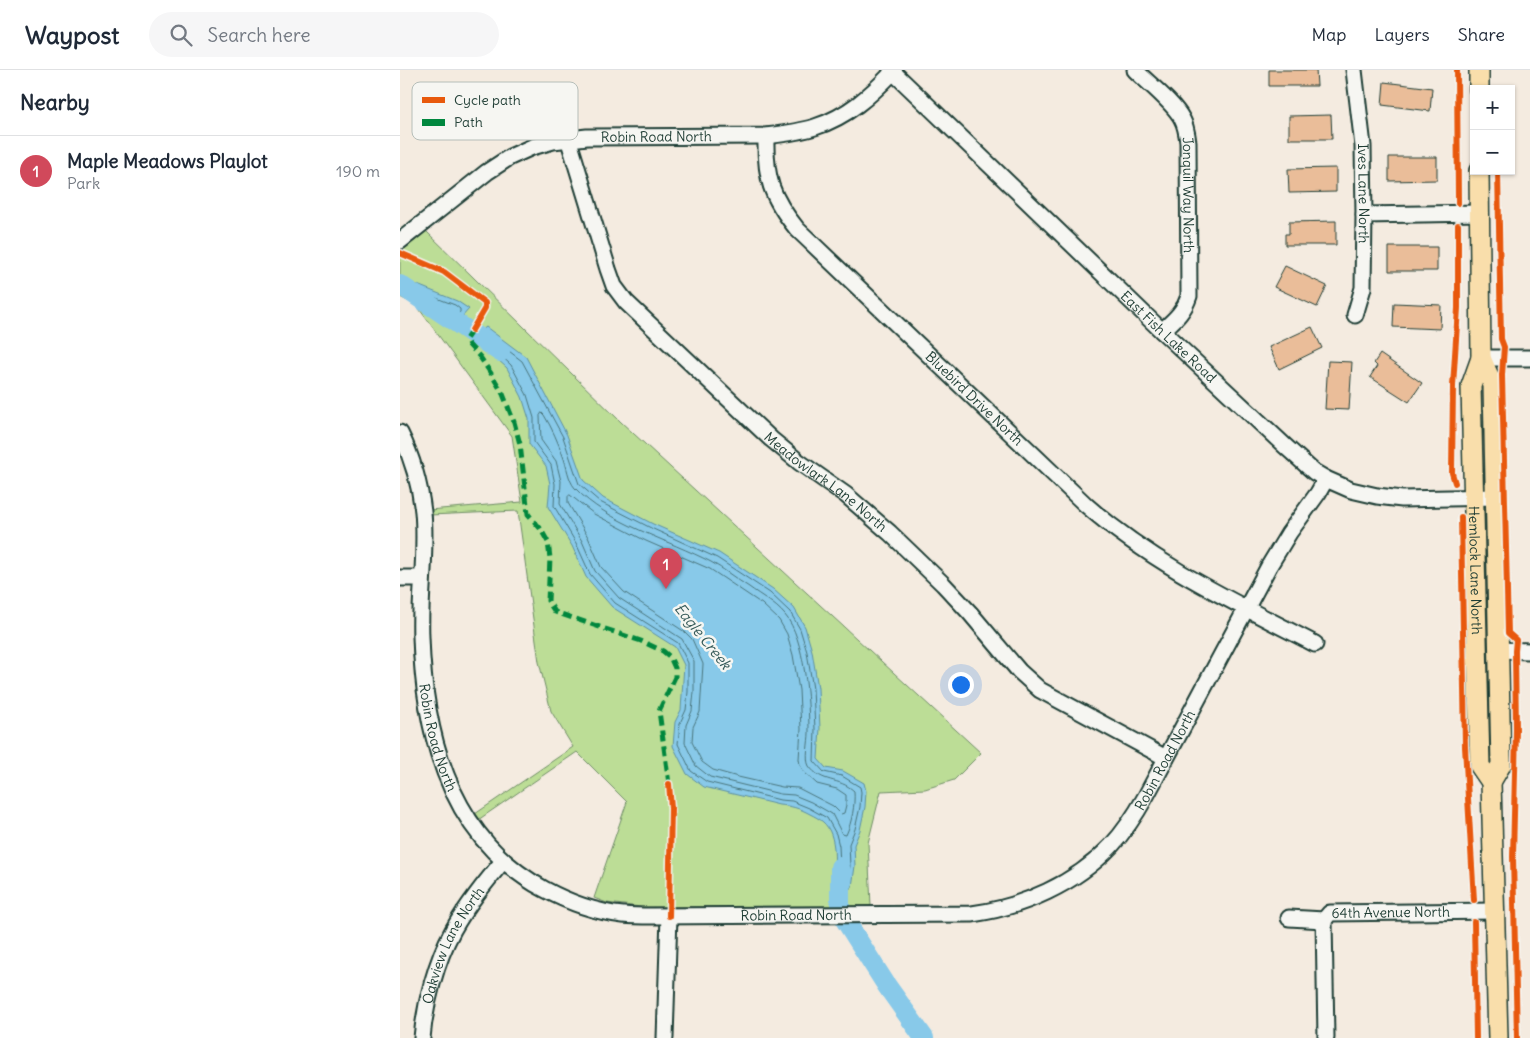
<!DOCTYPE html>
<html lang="en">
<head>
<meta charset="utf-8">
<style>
  :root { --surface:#fff; --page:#f6f6f7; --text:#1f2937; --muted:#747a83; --line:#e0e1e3; --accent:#d1495b }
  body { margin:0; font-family:Delius,sans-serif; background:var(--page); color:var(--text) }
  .controls { position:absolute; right:15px; top:15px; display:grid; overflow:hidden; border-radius:0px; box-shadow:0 1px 4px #0004 }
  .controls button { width:45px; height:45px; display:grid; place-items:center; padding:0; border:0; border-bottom:1px solid var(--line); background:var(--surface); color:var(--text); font:25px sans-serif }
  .you { position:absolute; left:560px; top:614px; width:18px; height:18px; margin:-12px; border:4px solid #fff; border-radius:50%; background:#1a73e8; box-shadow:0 0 0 8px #1a73e833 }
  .badge { display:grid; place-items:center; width:32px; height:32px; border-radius:50%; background:var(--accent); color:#fff; font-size:16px; font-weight:700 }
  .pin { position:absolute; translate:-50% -41px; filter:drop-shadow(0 1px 2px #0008) }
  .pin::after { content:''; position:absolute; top:26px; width:18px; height:15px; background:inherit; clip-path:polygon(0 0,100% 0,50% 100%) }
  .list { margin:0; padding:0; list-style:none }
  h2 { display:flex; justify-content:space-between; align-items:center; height:65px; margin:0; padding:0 20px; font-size:21px }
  h2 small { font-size:16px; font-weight:400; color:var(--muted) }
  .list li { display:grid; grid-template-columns:32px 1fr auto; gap:15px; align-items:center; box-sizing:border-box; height:70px; padding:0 20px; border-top:1px solid var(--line) }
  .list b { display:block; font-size:19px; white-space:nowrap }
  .list p { margin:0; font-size:16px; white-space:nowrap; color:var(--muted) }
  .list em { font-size:16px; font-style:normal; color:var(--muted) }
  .icon { flex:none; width:28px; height:28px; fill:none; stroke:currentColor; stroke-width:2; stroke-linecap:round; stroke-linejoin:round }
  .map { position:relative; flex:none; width:1130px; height:968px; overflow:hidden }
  header { display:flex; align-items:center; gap:30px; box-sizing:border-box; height:70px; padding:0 25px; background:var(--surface); border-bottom:1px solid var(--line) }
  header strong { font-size:24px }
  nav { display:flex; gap:28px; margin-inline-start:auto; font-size:18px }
  .search { width:350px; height:45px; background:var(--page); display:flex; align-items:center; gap:12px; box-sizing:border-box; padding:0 18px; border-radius:28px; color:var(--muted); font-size:19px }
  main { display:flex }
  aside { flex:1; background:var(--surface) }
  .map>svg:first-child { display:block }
  .green { fill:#bcdd96; stroke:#6e8d65 }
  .water { fill:#88c9e9; stroke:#5e91a1 }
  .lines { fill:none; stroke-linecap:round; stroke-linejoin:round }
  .shore { stroke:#49757c; stroke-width:1 }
  .river { stroke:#88c9e9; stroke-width:20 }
  .building { fill:#eabd99; stroke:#1f3d34 }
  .minor-casing { stroke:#1f3d34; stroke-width:19 }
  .major-casing { stroke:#1f3d34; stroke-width:22 }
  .minor { stroke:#f6f6f2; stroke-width:15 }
  .major { stroke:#f9deab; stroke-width:19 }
  .quiet { stroke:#00873e; stroke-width:5; stroke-dasharray:10 5; stroke-linecap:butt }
  .cycleway-casing { stroke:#f6f6f2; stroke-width:9 }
  .cycleway { stroke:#e8590c; stroke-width:6 }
  .labels { text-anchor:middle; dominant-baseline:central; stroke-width:5; stroke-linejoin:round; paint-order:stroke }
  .street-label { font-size:14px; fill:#1f3d34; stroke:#f6f6f2 }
  .water-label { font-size:15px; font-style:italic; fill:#345958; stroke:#f6f6f2 }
  .key { fill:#f6f6f2; stroke:#b6beb9; stroke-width:1 }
  .key-label { font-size:14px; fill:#1f3d34 }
</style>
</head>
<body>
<header>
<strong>Waypost</strong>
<div class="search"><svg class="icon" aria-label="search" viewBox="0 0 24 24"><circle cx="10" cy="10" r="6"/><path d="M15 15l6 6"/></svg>Search here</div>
<nav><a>Map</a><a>Layers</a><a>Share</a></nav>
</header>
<main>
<aside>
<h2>Nearby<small></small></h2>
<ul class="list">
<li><span class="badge">1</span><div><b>Maple Meadows Playlot</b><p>Park</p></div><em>190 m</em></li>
</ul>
</aside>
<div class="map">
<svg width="1130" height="968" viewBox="0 0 1130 968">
  <rect width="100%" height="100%" fill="#f4ebe0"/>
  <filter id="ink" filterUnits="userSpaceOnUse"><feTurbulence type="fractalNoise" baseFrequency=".02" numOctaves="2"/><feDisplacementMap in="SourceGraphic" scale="10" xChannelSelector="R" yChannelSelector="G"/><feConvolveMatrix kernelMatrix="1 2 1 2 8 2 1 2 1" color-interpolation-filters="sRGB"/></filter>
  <g filter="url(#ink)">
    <path class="green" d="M26 161 221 352 581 683 554 710 525 719 481 721 468 773 471 836 241 837 207 833 194 828 227 732 177 682 78 750 75 744 173 677 151 641 139 592 118 441 30 445 29 440 122 432 112 366 17 236 0 227V183Z"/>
    <path class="water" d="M0 208 57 231 69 239 54 256 28 242 13 226 0 219Z
      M86 257 126 287 167 365 183 410 203 428 253 454 319 483 373 519 394 538 405 557 412 581 418 618 420 658 418 689 426 698 443 701 464 713 466 721 465 737 460 760 454 775 455 796 452 817 440 825 432 814C435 797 438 765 423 752 420 749 414 746 410 744 399 738 391 736 379 735L304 717 287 704 273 676 275 652 281 640 284 595 275 577 212 537 186 507 172 476 148 437 150 414 146 396 129 374V349L122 327 107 298 76 270 82 260Z"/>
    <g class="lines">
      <path class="shore" d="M23 223 55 235 60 239V242L54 249H51L31 238 20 227 21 224Z
        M85 264 88 265 122 291 163 367 179 414 200 432 251 458 317 488 370 523 390 542 400 559 407 582 413 619 415 659 414 691 424 702 442 706 460 717 461 722 460 737 455 759 449 774 450 796 447 815 442 817 438 812 440 795 439 776 436 764 427 748 409 738 392 731 380 730 307 712 291 701 278 674 280 653 286 640 288 622V593L278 573 215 533 190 504 176 473 154 436 155 414 151 395 134 372V348L127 325 111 295 84 270Z
        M142 343 144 345C152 358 158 372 163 386 167 396 168 410 175 418 207 453 269 470 311 492 324 499 336 509 349 517 361 526 375 533 385 545 405 568 409 632 409 663 409 671 405 689 409 696 422 714 439 707 454 721 455 735 452 752 446 765L442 764 432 744 411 732 394 725 380 724 310 707 296 696 285 673 286 655 292 641 294 622V591L282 569 219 528 195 501 182 471 160 434 161 411 156 391 141 370 140 346Z
        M170 425 194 444 246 471 310 499 362 534 379 550 387 564 393 585 399 620 401 659 399 689 400 695 404 702 417 714 437 719 446 725V735L444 743 441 744 433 736 398 718 382 717 338 707 313 700 302 692 292 672 293 657 300 642 303 594 292 569 285 562 224 522 201 497 188 467 168 433V427Z"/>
      <path class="river" d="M0 215 100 282
        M440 797V842L487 916 524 968"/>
    </g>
    <path class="building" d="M869 0H916L917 16H869Z
      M984 12 1032 18 1030 41 982 35Z
      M931 45 932 69H889V46Z
      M989 87H1037V110L989 111Z
      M936 98V122L889 123 888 99Z
      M936 151V175H885V164H889V152Z
      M989 177H1037V201H989Z
      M885 196 927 216 917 237 874 217Z
      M994 233 1041 235 1040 259 993 257Z
      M912 257 922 278 879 299 869 277Z
      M980 284 1022 313 1009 332 970 307 977 296 974 293Z
      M928 291 952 292 949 340 925 339Z"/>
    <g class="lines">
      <defs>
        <g id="minor">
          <path id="s1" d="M491 0 762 261 885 376 914 402 926 409 951 420 977 426 1002 429 1096 427"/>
          <path id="s2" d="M735 0C748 13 774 33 782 49 786 56 787 64 788 72L789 226C784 242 774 250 762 261"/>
          <path id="s3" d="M954 0 963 76 964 145 963 218 955 245"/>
          <path id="s4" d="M366 66C365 108 371 127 397 159L686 435C754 495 836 533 915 574"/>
          <path id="s5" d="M168 68 208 199 214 216 226 232 371 369 399 392 446 425 490 463 543 514 570 543 619 601 640 620 766 688"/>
          <path d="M964 145 1080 143"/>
          <path id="s6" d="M0 171 87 102 110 87 132 77 153 71 187 67 366 66C382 64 399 62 415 57 447 47 471 25 493 2"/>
          <path d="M1081 288H1130"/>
          <path id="s7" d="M0 363C12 387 20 416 23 442 27 484 19 526 21 567 24 666 51 769 144 819 168 832 195 842 223 845 233 846 243 846 253 846L572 844C623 837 675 814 711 776 725 761 736 744 746 726L869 496 889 463 918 423 926 409"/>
          <path d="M0 508H22"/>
          <path d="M1098 580 1130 581"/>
          <path id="s8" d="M889 848 924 850 930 843 1095 841"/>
          <path d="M924 850 926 968"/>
          <path id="s9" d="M22 968C25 934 36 891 53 860 67 835 85 813 103 791"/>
          <path d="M265 968 269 846"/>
        </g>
        <g id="major">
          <path d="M1079 0V19"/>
          <path id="s10" d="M1079 101 1081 288 1071 316 1080 696 1091 712 1098 968"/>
          <path d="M1081 288 1093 315 1101 695 1091 712"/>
        </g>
      </defs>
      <use href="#minor" class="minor-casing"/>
      <use href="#major" class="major-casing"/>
      <use href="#minor" class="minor"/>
      <use href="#major" class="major"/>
      <path class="quiet" d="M72 260 66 269 69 275 80 287 92 305 103 324 114 352 120 374 128 444 140 458 148 472 150 488 148 531 155 542 241 571 263 581 270 587 275 598V607L259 641 269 714"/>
      <defs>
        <path id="cycleway" d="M1057 0 1058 133
          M1098 101 1101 269 1104 277 1102 305 1108 563 1116 570 1115 581 1116 660 1113 787 1117 968
          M0 183 44 202 85 233V238L72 260
          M1055 413 1052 403 1053 316 1058 238V155
          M1061 447 1065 677 1074 830
          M269 846 271 738 269 714
          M1074 852 1076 968"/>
      </defs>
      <use href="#cycleway" class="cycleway-casing"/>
      <use href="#cycleway" class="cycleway"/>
    </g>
  </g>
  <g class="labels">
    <g class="street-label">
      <text stroke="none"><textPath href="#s6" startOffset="288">Robin Road North</textPath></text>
      <text stroke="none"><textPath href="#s3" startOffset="124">Ives Lane North</textPath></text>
      <text stroke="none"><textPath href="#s2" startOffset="145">Jonquil Way North</textPath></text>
      <text stroke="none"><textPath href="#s1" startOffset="385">East Fish Lake Road</textPath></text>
      <text stroke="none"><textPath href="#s4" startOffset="346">Bluebird Drive North</textPath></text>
      <text stroke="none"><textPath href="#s5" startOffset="444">Meadowlark Lane North</textPath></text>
      <text stroke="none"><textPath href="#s10" startOffset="401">Hemlock Lane North</textPath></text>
      <text stroke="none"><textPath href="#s7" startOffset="310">Robin Road North</textPath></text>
      <text stroke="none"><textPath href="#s7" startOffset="1194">Robin Road North</textPath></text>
      <text stroke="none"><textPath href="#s7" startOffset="759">Robin Road North</textPath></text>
      <text stroke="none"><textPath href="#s8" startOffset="105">64th Avenue North</textPath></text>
      <text stroke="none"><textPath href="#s9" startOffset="99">Oakview Lane North</textPath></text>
    </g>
    <g class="water-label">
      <text transform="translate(303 566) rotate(51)">Eagle Creek</text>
    </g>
  </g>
  <rect x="12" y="12" width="166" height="58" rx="8" class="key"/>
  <rect x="22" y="27" width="23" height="6" fill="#e8590c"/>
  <rect x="22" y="49" width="23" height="7" fill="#00873e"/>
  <g class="key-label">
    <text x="54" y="35">Cycle path</text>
    <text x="54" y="57">Path</text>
  </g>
</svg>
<div class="controls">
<button>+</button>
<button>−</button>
</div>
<div class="you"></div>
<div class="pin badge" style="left:266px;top:519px">1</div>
</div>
</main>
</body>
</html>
